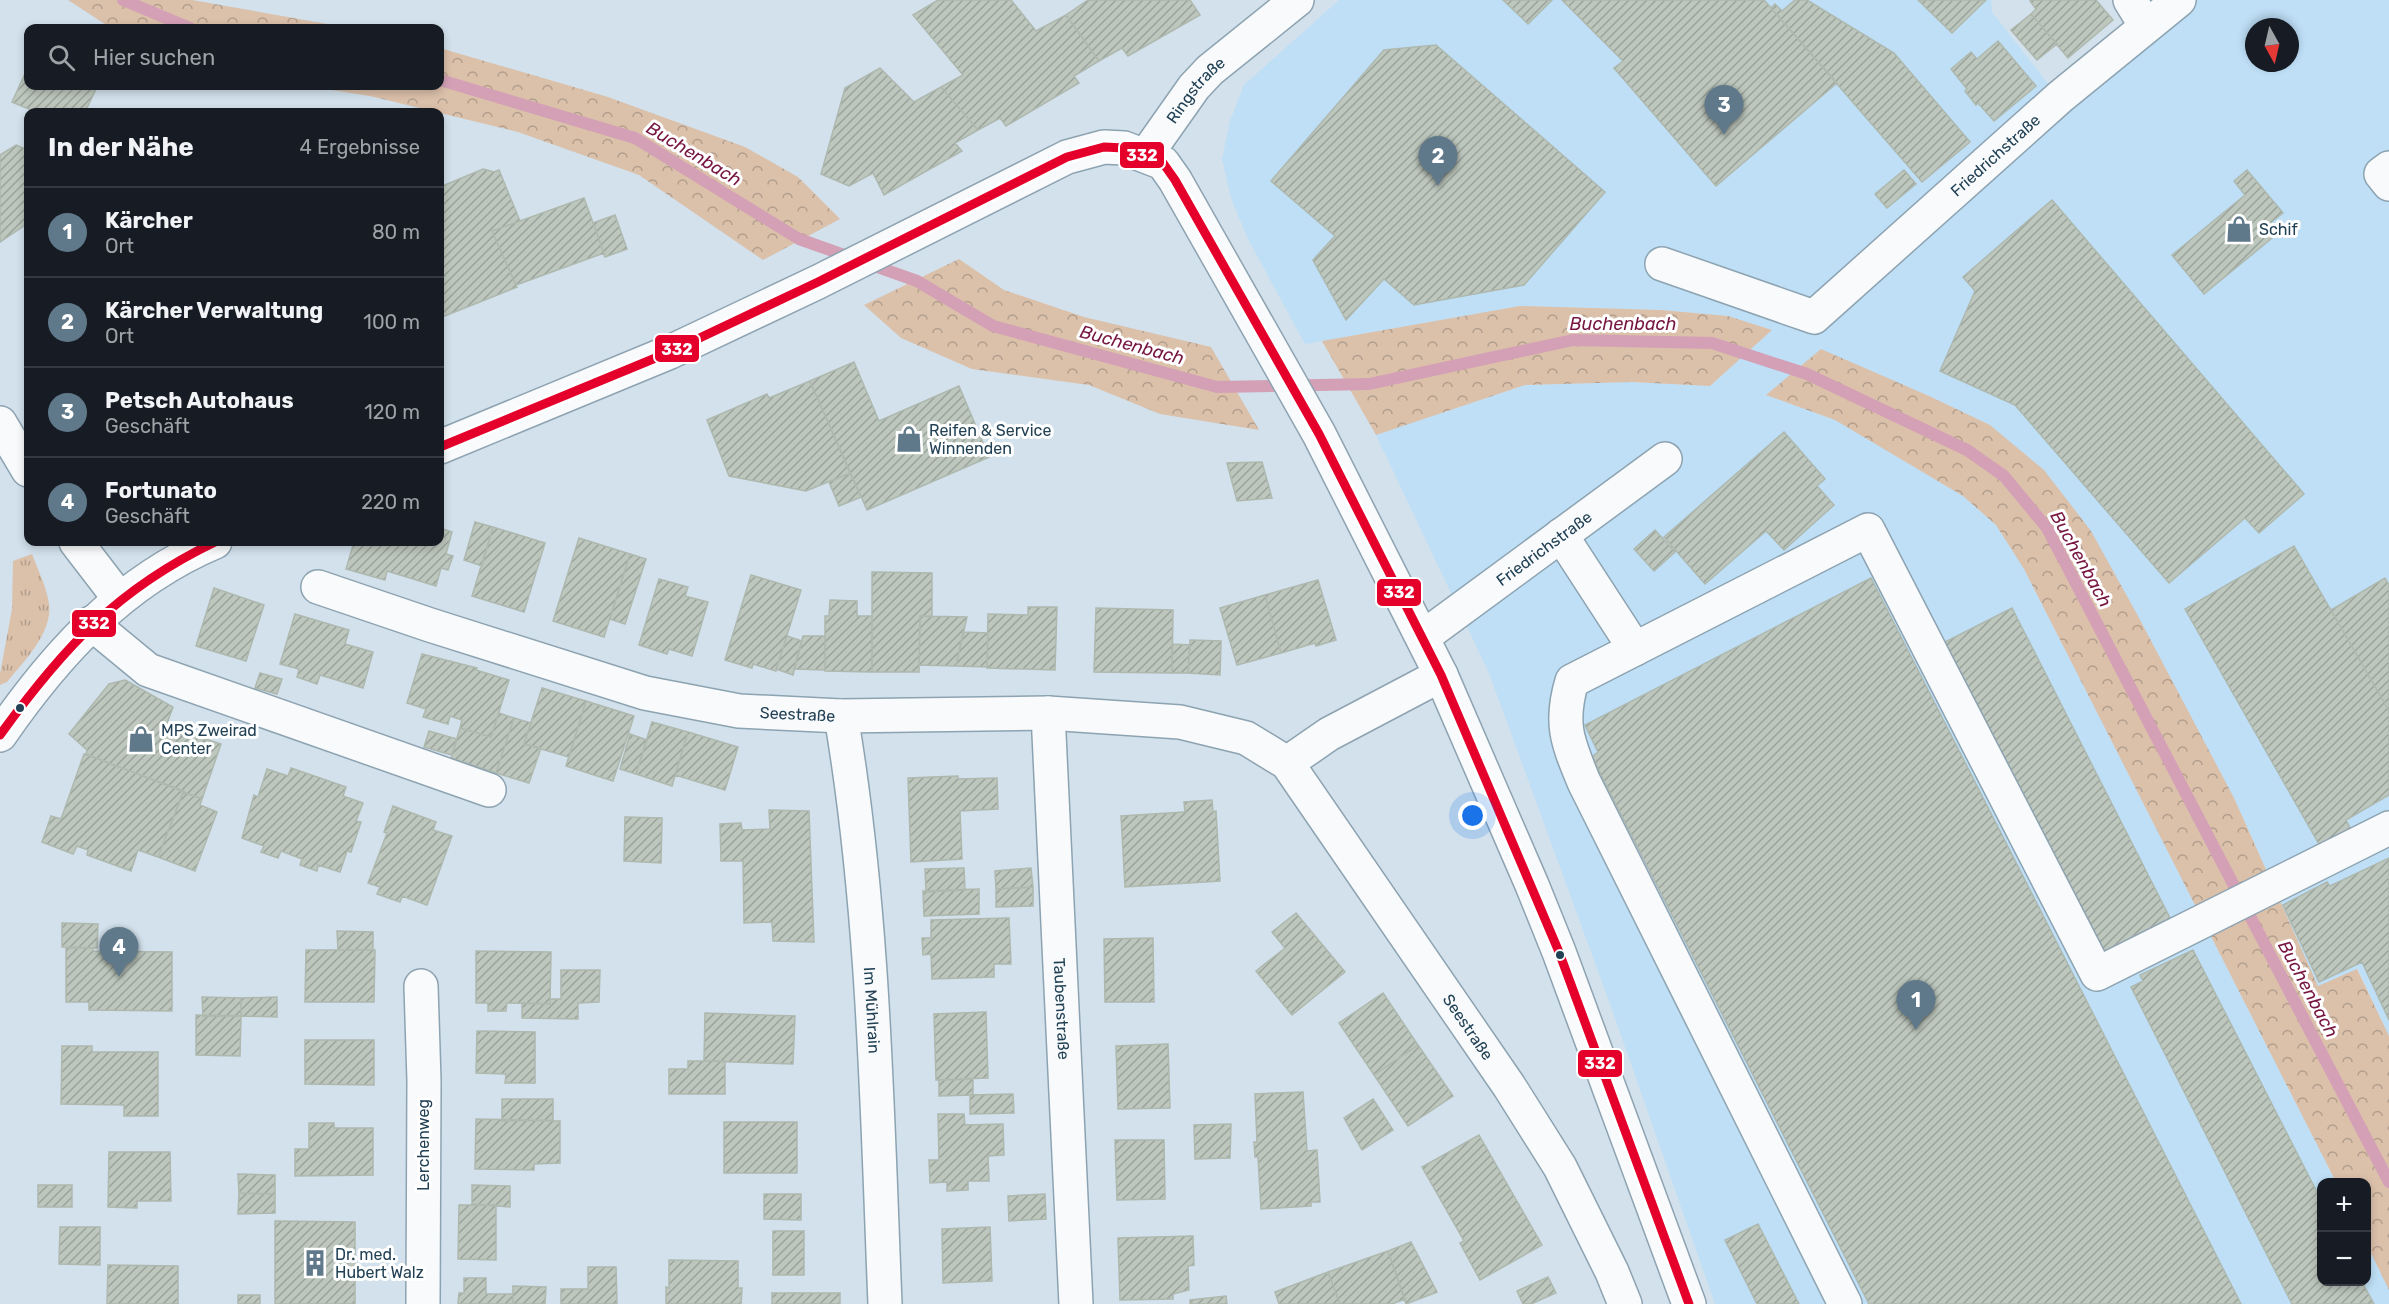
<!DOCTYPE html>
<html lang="de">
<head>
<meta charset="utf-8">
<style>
  :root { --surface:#171b24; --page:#20242c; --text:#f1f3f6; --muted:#9ea1a6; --line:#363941; --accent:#60798a }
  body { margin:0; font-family:Rubik,sans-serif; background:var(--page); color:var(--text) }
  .controls { position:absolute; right:18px; bottom:18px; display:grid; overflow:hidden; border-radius:12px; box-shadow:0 3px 9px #0003 }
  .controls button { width:54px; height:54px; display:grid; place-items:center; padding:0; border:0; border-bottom:2px solid var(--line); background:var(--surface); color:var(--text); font:30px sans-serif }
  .compass { position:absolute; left:2245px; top:18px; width:54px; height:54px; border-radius:50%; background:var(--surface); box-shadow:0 3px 9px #0003; rotate:172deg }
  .you { position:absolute; left:1473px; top:816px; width:21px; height:21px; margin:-15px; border:4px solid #fff; border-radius:50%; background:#1a73e8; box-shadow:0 0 0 9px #1a73e833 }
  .badge { display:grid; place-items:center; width:39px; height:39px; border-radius:50%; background:var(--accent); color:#fff; font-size:20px; font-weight:700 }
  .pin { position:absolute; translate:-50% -50px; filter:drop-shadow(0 2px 3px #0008) }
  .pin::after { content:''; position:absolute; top:32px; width:21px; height:18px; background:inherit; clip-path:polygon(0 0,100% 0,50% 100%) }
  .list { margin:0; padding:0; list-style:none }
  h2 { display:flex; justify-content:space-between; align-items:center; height:78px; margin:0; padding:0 24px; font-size:26px }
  h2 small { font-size:20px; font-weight:400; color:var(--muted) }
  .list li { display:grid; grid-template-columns:39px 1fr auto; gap:18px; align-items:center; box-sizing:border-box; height:90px; padding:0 24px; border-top:2px solid var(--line) }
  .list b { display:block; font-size:22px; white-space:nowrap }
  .list p { margin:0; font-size:20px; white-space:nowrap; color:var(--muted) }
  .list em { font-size:20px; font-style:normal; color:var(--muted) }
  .icon { flex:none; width:33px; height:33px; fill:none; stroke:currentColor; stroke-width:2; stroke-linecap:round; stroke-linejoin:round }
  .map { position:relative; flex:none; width:2389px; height:1304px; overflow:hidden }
  .search { position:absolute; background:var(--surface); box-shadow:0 3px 9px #0003; left:24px; top:24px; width:420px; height:66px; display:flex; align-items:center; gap:15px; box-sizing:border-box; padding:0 21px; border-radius:12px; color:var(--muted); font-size:22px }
  .panel { position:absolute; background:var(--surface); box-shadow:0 3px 9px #0003; left:24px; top:108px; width:420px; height:438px; border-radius:12px }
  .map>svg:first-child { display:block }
  .built { fill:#bedff6; fill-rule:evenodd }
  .grass { fill:url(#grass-tufts) }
  .forest { fill:url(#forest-crowns) }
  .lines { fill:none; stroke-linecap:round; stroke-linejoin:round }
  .stream { stroke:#d4a0b6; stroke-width:12 }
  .building { fill:url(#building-hatch); stroke:#aeb8ae; stroke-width:1.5 }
  .minor-casing { stroke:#8da3b1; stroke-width:36 }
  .minor { stroke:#f8fafc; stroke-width:33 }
  .bus-1-casing { stroke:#fff; stroke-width:14 }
  .bus-1 { stroke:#e4002b; stroke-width:9 }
  .bus-dot { fill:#224155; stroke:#fff; stroke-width:2 }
  .labels { text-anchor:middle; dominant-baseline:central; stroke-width:6; stroke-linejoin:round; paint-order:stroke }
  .street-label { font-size:16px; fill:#224155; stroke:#fff }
  .poi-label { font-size:16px; fill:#224155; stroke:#fff; text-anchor:start }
  .water-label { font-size:18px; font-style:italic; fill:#761641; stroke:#fff }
  .line-badge { stroke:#fff; stroke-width:2 }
  .badge-label { font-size:16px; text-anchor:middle; font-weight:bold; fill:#fff }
</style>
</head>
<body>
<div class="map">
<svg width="2389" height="1304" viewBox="0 0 2389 1304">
  <defs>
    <pattern id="grass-tufts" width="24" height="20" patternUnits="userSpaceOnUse" patternTransform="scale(1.5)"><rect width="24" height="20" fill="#dbc0aa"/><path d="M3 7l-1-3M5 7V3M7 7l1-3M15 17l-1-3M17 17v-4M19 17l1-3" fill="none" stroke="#b19e8d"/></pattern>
    <pattern id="forest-crowns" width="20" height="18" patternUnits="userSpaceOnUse" patternTransform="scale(1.5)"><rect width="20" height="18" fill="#dbc0aa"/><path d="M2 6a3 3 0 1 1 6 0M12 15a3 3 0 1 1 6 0" fill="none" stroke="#b19e8d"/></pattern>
    <pattern id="building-hatch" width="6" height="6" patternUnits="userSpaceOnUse" patternTransform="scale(1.5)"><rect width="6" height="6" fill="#bdc7bd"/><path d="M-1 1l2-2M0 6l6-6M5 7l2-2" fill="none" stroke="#99a39c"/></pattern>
  </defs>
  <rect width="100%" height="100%" fill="#d2e1ec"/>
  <path class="built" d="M1339 0H1991L1992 12 2063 103 2194 0H2389V1036L2358 969 2318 987 2234 798 1990 425 1929 396 1821 350 1767 395 1835 420 1963 496 1996 525 2024 569 2336 1182H2322V1282H2366L2367 1245 2389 1290V1304H1715L1609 1001 1489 673 1376 435 1525 385 1632 382 1710 386 1772 330 1727 316 1661 310 1520 306 1305 344 1247 237 1231 198 1222 159 1230 121 1244 85ZM2254 27H2290V63H2254Z"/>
  <path class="grass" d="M32 554C38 570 47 588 49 604 53 633 23 662 7 682L0 685V674L12 609 13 561Z"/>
  <path class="forest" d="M68 0H192L350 28H111Z
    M440 48 608 97 745 147 798 177 840 219 763 260 639 175 518 132 370 96 306 86H440Z
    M959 259 1004 290 1084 317 1211 347 1259 430 1160 414 1089 385 972 369 901 338 864 305Z
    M1520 306 1661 310 1728 316 1772 330 1710 386 1632 382 1525 385 1376 435 1322 341Z
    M1821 349 1929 396 1990 425 2044 470 2091 531 2138 616 2234 798 2318 986 2357 969 2389 1036V1290L2367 1245 2366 1182H2336L2024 569 1996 525 1963 496 1835 420 1766 395Z"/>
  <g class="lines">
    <path class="stream" d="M123 0 190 28
      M440 80 635 138 799 239 917 281 993 326 1217 387 1369 384 1573 340 1712 343 1807 374 1967 450 2004 476 2047 528 2389 1182"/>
  </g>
  <path class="building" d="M938 0H1011L1036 31 1066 15 1099 61 1074 76 1079 83 1006 126 1000 118 978 130 941 87 963 75 913 15Z
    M1088 0H1190L1200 15 1128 56 1122 48 1099 61 1066 15Z
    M1503 0H1552L1528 24Z
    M1562 0H1764L1837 83 1716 186 1614 68 1623 61Z
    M1795 0H1807L1894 53 1970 142 1922 182 1771 8 1775 4 1782 11Z
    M1918 0H1986L1952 33Z
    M2032 0H2096L2113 20 2068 58 2031 14 2036 9 2030 1Z
    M2031 14 2057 44 2037 60 2011 30Z
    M1998 41 2036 86 1994 121 1978 103 1976 105 1965 91 1967 89 1951 69 1971 52 1977 59Z
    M1436 45 1605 192 1524 285 1414 305 1384 279 1346 320 1313 260 1335 236 1271 181 1384 50Z
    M28 67V86L97 87 85 112H36L12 102Z
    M880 68 914 102 941 87 978 130 955 143 962 151 884 195 873 173 849 186 821 174 845 88Z
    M16 145 28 150V223L0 242V155Z
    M483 169 494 172 499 170 520 221 492 231 517 287 440 318V187Z
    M1904 170 1916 184 1887 208 1875 194Z
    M2247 170 2283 213 2269 224 2277 234 2204 294 2172 255 2245 195 2234 181Z
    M584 198 604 253 516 285 492 231Z
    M2052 200 2304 494 2259 533 2245 518 2169 583 2015 405 1940 371 1975 291 1963 277Z
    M615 215 627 249 605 257 593 223Z
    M854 362 879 421 959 386 989 457 867 510 810 381Z
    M810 381 850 473 806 491 729 476 707 420 767 394 769 398Z
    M1784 432 1825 479 1817 486 1834 505 1784 550 1766 531 1705 584 1664 537Z
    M1262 462 1272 498 1237 501 1227 463Z
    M850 473 861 497 839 506 829 482Z
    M475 522 493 527 482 566 464 560Z
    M493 527 545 543 524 612 472 596Z
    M440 528 452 532 446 554 453 556 448 570 441 568 436 586 387 571 385 580 346 569 354 542H440Z
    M1655 530 1675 552 1654 571 1634 549Z
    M579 538 630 554 604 637 553 621Z
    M2294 546 2389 711V795L2346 820 2355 837 2324 853 2185 609Z
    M630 554 646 559 625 624 610 619Z
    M872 572 932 573V617L920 616 919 672H872Z
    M751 575 801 590 776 671 753 664 752 668 725 660Z
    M1871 578 2241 1304H1869L1592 757 1598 752 1585 725Z
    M2385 578 2389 585V711L2331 610Z
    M659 579 688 587 685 596 708 602 692 656 669 649 667 654 639 645Z
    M1318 580 1336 640 1316 646 1315 643 1281 653 1265 595Z
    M214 588 264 605 246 661 196 646Z
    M1265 595 1281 653 1237 665 1220 608Z
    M830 600 857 601V616H872V672L825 671V616H829Z
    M1028 607H1057L1055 670 987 668 988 614 1028 615Z
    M1096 608 1173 610 1172 673 1094 672Z
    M2012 608 2170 918 2097 955 1939 645Z
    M295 614 349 630 345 644 373 652 363 688 320 675 317 684 297 677 299 669 280 664Z
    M920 616 967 617 956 666 919 665Z
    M963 632 988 633 987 667 956 666Z
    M787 636 802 641 793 675 776 669Z
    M803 636H825V670L794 669Z
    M1190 640 1221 641 1220 675 1188 673Z
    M1172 644 1190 645 1188 673H1172Z
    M422 654 477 668 476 670 509 680 491 737 460 728 462 720 450 716 448 724 423 717 426 709 407 703Z
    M260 673 282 679 277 694 255 688Z
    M125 680 173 707 166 726 221 744 202 799 86 754 87 750 69 734 109 684Z
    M542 688 586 701 569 757 524 744Z
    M586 701 634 716 613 781 566 766Z
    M499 713 514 718 496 773 451 758 460 728 491 737Z
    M514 718 531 723 524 744 541 748 529 783 496 773Z
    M652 722 688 732 672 786 636 774Z
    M429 731 457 739 452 755 424 747Z
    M688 732 738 747 725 790 675 775Z
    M630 734 647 740 636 774 620 769Z
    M84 754 184 791 158 857 138 850 131 871 87 855 88 850 77 846 73 854 42 842 51 816 61 819Z
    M291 768 346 787 343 796 363 803 356 821 361 822 351 852 347 851 340 872 318 865 317 871 300 865 302 859 281 851 278 858 261 852 264 846 242 838 254 795 258 797 267 769 288 776Z
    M958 776V779L997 778 998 809 960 811 962 859 911 862 908 778Z
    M183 792 202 799 200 805 217 812 195 871 158 857Z
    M1212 800 1213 812 1216 811 1220 881 1125 887 1121 816 1185 812 1184 802Z
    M393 806 436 822 433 830 452 836 427 905 402 896 400 902 377 894 380 887 368 883 387 833 384 832Z
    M769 810 809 811 814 942 773 941 772 922 744 923 743 861H721L720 824 741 823 742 830 770 829Z
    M625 817 662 818 661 863 624 861Z
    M2389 858V1020L2362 962 2319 982 2283 905 2327 882 2330 886Z
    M964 868 965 890 926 892 925 869Z
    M1031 868 1033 887 996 889 995 871Z
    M1033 887V906L996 907V889Z
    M979 889V914L924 916 923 891Z
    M1296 913 1345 972 1292 1015 1256 971 1285 948 1272 932Z
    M1009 918 1011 964H994V977L932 979 931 954 923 955 922 938H931V920Z
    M62 923 98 924 97 948 62 947Z
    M337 931 373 932V950H338Z
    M1153 938 1154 1002H1105L1104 939Z
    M66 948H93V951L172 952V1011L89 1010V1002H66Z
    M306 950H375L374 1002H305Z
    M2193 950 2322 1202V1282H2362L2374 1304H2292L2131 987 2143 981 2140 975Z
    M476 951 551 952 550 1004 507 1003 506 1011H488V1003H476Z
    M561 970H600L599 1002 578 1003V1019L522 1018V1003L550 1004V999H561Z
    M1383 993 1418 1045 1374 1075 1339 1023Z
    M202 997 241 998V1016H203Z
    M277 997V1017L241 1016V998Z
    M986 1012 988 1078 936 1080 934 1014Z
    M705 1013 795 1016 793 1064 704 1061Z
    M196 1015 241 1016 240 1056 196 1055Z
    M477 1031 535 1032V1083H505L506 1074 476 1073Z
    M305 1040H374V1085L305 1084Z
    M1168 1044 1170 1108 1118 1109 1116 1046Z
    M1418 1045 1453 1096 1408 1126 1374 1075Z
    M62 1046H92V1052H158V1116H124V1105L61 1104Z
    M688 1061H725V1094H669V1069H688Z
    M973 1079V1095L939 1096V1080Z
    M1303 1092 1307 1151 1317 1150 1320 1202H1311V1206L1261 1209 1258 1157H1255L1254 1142H1257L1255 1094Z
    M1013 1094 1014 1113 970 1114V1095Z
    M502 1099H553V1120L502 1121Z
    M1373 1099 1393 1130 1362 1150 1344 1118Z
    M938 1114H964L965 1125 1003 1124 1004 1155 988 1156 989 1181H968V1190L947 1191V1182L930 1183 929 1160H939Z
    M476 1119 560 1121V1163L534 1164V1170L475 1169Z
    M724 1122H797V1173H724Z
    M309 1123H334V1128H373V1175L295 1176V1149H309Z
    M1231 1124 1230 1158 1195 1159 1194 1125Z
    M1479 1135 1542 1245 1480 1280 1460 1243 1464 1241 1422 1167Z
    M1115 1140H1164L1165 1199 1117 1200Z
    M109 1152H170L171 1201H137V1208L108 1207Z
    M238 1174 275 1175V1194L239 1193Z
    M38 1185H72V1207H38Z
    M472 1185 510 1186V1207L472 1204Z
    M239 1193 275 1194V1213L238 1214Z
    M764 1194H801V1220L764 1219Z
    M1045 1194 1046 1219 1009 1221 1008 1196Z
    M459 1205H496V1260L458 1259Z
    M275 1221 355 1222V1304H275Z
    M1758 1224 1799 1304H1757L1725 1240Z
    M60 1227H100V1265L59 1264Z
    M990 1227 992 1281 943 1283 942 1229Z
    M773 1231H804V1275H773Z
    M1193 1236 1194 1265 1188 1266 1189 1290 1173 1294V1299L1120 1300 1118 1238Z
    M1411 1242 1437 1292 1406 1304 1388 1251Z
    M1388 1251 1405 1299 1392 1304H1340L1328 1272Z
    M669 1260 738 1261V1288H742L741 1304H666V1287L669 1288Z
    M108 1265 178 1266V1304H107Z
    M588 1267H616L617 1304H561V1289H588Z
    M1328 1272 1340 1304H1279L1275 1292Z
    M1548 1277 1556 1293 1531 1304H1523L1517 1291Z
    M464 1278H486V1294H513V1304H458L459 1293H464Z
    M513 1286 546 1287 545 1304H513Z
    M772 1293H840V1304H772Z
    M238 1295H260V1304H238Z
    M1226 1296 1227 1304H1190V1300Z"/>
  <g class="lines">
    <defs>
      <g id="minor">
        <path d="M2130 0 2146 26"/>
        <path id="s1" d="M1146 155 1194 87 1210 70 1297 0"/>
        <path d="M2389 168 2381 174 2389 184"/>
        <path id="s2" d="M1662 264 1814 317 2060 97 2179 0"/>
        <path d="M0 423 28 470"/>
        <path d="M440 447 670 352 818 282 1067 157 1104 147 1124 148 1163 163 1175 180 1319 434 1441 675 1532 885 1559 952 1689 1304"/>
        <path d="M1561 535 1635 649"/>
        <path d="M76 542 119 598"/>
        <path id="s3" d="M318 587 430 625 645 693 739 711 841 716 1048 713 1180 722 1246 738 1287 763 1509 1086 1560 1167 1612 1272 1625 1304"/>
        <path d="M91 623 148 670 489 790"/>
        <path id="s4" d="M1423 637 1665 459"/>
        <path id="s5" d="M1048 713 1076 1304"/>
        <path id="s6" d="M841 716C874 910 877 1108 885 1304"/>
        <path d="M0 735C56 654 122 581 215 542"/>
        <path d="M1287 763 1329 734 1441 675"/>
        <path d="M421 986 424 1081 423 1304"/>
        <path d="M1845 1304 1584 782C1568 743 1559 724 1572 681L1868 530 2097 974 2389 828"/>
      </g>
    </defs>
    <use href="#minor" class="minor-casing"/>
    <use href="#minor" class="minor"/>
    <defs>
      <path id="bus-1" d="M440 447 670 352 818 282 1067 157 1104 147 1124 148 1163 163 1175 180 1319 434 1441 675 1559 952 1689 1304
        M0 735C63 648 117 589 215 542"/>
    </defs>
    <use href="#bus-1" class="bus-1-casing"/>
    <use href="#bus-1" class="bus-1"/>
  </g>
  <defs>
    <symbol id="shop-bare" viewBox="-9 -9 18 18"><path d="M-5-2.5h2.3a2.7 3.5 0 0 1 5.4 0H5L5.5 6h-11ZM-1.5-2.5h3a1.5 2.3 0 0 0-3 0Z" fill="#60798a" stroke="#fff" stroke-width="2.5" paint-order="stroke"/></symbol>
    <symbol id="building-bare" viewBox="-9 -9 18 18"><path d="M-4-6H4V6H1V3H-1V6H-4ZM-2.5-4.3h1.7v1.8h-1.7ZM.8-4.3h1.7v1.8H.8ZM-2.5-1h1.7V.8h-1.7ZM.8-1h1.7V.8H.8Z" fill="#60798a" stroke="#fff" stroke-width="2.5" paint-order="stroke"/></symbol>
  </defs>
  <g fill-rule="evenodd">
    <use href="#shop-bare" x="2220" y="210" width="38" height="38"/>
    <use href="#shop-bare" x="890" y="420" width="38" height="38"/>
    <use href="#shop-bare" x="122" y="720" width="38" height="38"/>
    <use href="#building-bare" x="296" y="1244" width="38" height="38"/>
  </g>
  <g class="bus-dot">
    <circle cx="20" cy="708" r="5"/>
    <circle cx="1560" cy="955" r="5"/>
  </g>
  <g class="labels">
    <g class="street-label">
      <text stroke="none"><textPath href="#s1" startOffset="82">Ringstraße</textPath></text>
      <text stroke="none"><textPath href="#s2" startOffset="404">Friedrichstraße</textPath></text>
      <text stroke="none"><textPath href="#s4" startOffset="150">Friedrichstraße</textPath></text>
      <text stroke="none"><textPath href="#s3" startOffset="498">Seestraße</textPath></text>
      <text stroke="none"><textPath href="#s5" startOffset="296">Taubenstraße</textPath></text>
      <text stroke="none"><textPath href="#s6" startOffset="296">Im Mühlrain</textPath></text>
      <text stroke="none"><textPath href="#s3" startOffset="1317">Seestraße</textPath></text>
      <text transform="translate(423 1145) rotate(-90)">Lerchenweg</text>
    </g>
    <g class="poi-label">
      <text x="2259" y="229">Schif</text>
      <text x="929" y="430">Reifen &amp; Service<tspan x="929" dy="18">Winnenden</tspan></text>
      <text x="161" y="730">MPS Zweirad<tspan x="161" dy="18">Center</tspan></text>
      <text x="335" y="1254">Dr. med.<tspan x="335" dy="18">Hubert Walz</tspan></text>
    </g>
    <g class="water-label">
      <text transform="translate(694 154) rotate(31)">Buchenbach</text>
      <text x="1623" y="324">Buchenbach</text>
      <text transform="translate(1132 345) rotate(15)">Buchenbach</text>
      <text transform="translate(2081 559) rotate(61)">Buchenbach</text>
      <text transform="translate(2308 989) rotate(62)">Buchenbach</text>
    </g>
  </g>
  <g class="line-badge">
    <rect x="1119" y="141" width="46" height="28" rx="6" fill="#e4002b"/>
    <rect x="654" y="334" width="46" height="29" rx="6" fill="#e4002b"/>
    <rect x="1376" y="578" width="46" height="29" rx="6" fill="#e4002b"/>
    <rect x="71" y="609" width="46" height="29" rx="6" fill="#e4002b"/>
    <rect x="1577" y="1049" width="46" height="29" rx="6" fill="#e4002b"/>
  </g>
  <g class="badge-label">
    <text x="1142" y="161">332</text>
    <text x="677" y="355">332</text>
    <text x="1399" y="598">332</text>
    <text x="94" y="629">332</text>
    <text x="1600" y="1069">332</text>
  </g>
</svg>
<div class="controls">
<button>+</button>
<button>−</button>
</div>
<svg class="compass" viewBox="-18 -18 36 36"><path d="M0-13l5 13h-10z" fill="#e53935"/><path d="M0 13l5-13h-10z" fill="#9ea1a6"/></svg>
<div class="you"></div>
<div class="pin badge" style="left:1916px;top:1030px">1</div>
<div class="pin badge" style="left:1438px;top:186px">2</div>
<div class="pin badge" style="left:1724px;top:135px">3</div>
<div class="pin badge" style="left:119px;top:977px">4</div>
<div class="search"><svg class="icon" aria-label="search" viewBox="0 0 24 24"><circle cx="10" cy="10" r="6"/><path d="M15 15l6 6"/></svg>Hier suchen</div>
<section class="panel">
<h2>In der Nähe<small>4 Ergebnisse</small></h2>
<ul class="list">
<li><span class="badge">1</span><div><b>Kärcher</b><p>Ort</p></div><em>80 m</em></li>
<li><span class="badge">2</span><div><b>Kärcher Verwaltung</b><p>Ort</p></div><em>100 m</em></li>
<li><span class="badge">3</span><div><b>Petsch Autohaus</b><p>Geschäft</p></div><em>120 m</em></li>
<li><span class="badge">4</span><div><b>Fortunato</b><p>Geschäft</p></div><em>220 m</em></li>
</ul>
</section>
</div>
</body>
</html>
